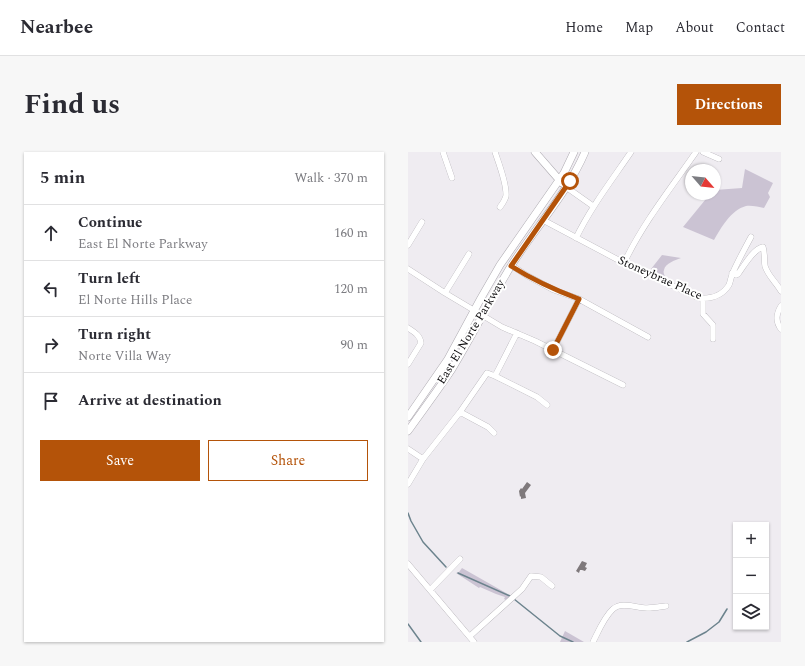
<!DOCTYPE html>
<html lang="en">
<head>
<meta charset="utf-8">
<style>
  :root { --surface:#fff; --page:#f7f7f7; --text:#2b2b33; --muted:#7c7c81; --line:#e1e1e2; --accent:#b45309 }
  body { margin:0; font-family:Spectral,serif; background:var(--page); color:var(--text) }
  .controls { position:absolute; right:12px; bottom:12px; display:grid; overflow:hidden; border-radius:0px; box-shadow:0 1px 3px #0004 }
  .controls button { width:36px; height:36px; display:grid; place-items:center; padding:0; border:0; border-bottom:1px solid var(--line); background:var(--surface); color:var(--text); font:20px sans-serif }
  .compass { position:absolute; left:277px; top:12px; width:36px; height:36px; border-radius:50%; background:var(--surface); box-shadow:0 1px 3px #0004; rotate:118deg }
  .stop { position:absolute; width:12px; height:12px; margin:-9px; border:3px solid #b45309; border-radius:50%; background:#fff }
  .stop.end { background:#b45309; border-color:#fff; box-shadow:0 1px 4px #0008 }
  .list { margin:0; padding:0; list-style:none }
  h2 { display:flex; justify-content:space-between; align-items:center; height:52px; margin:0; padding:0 16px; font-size:17px }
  h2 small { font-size:13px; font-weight:400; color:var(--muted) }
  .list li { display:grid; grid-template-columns:26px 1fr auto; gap:12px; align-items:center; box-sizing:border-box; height:56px; padding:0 16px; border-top:1px solid var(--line) }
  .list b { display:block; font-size:15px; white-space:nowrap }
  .list p { margin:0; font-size:13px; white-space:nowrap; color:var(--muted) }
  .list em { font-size:13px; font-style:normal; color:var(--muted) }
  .actions { display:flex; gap:8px; padding:12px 16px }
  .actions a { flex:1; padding:9px 0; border:1px solid var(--accent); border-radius:0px; text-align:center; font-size:14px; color:var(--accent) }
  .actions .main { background:var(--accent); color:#fff }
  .icon { flex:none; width:22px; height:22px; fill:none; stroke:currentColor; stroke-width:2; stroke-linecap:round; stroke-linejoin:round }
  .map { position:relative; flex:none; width:373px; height:490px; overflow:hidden; border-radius:0px }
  header { display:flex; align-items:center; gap:24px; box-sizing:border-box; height:56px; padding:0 20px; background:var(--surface); border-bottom:1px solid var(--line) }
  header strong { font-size:19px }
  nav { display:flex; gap:22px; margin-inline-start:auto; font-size:14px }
  .intro { display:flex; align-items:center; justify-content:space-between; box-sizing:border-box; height:96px; padding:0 24px }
  h1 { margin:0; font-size:28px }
  .button { padding:10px 18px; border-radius:0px; background:var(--accent); color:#fff; font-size:14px; font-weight:700 }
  main { display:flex; gap:24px; padding:0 24px }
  aside { flex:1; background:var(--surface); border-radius:0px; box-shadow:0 1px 3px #0004 }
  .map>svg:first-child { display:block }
  .green { fill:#cbc3d3 }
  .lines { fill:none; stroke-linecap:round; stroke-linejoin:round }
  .stream { stroke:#6c838d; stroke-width:1.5 }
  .building { fill:#7f797c }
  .minor-casing { stroke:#aca9af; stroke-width:6 }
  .major-casing { stroke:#aca9af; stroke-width:8 }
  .minor { stroke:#fff; stroke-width:5.5 }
  .major { stroke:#fff; stroke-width:7 }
  .route { stroke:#b45309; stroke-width:5 }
  .labels { text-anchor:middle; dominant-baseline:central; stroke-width:4; stroke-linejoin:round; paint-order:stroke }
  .street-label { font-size:12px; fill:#0f0e10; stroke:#fff }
</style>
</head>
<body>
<header>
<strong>Nearbee</strong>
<nav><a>Home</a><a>Map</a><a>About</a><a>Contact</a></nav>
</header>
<div class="intro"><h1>Find us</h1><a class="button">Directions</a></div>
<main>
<aside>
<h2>5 min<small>Walk · 370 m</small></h2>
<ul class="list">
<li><svg class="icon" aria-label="ahead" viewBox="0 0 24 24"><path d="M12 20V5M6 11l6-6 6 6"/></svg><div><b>Continue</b><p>East El Norte Parkway</p></div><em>160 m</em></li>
<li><svg class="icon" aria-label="left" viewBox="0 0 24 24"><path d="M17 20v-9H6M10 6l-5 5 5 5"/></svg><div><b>Turn left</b><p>El Norte Hills Place</p></div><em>120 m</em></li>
<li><svg class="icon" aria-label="right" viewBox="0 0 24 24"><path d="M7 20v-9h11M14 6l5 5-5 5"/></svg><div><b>Turn right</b><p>Norte Villa Way</p></div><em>90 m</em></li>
<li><svg class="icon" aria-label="arrive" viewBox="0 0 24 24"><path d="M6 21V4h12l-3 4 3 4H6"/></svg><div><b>Arrive at destination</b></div></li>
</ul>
<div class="actions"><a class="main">Save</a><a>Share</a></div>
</aside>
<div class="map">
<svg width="373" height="490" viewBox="0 0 373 490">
  <rect width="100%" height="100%" fill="#efecf1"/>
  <path class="green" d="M337 17 365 31 360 41 362 45 356 56C351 55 343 53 338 54 323 58 313 76 306 88L275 75 302 42H307V38L334 36Z
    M254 103 273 106C268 108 257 111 256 118 255 120 256 122 257 125L243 117Z
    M54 416 105 445 98 448 96 447 97 445 88 442 72 435 71 436 48 421 51 420Z
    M157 479 176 490H152Z"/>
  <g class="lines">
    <path class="stream" d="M0 361 3 369 15 390 38 415
      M50 421 102 444
      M106 447 152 484 165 490
      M0 472 13 490
      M279 490 298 480 311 470 319 457"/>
  </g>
  <path class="building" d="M119 330 123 333 117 341 118 346 113 347V344L112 345 111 339 113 336 114 337Z
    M174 409 179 411 177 415 179 416 177 419 174 418H172L171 421 168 419Z"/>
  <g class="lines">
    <defs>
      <path id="minor" d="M35 0 44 26
        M87 0C91 12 99 32 98 44 97 48 95 51 92 55
        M295 0 311 7
        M158 35 185 54
        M135 68 216 111 291 146C303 147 314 144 321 133 323 128 323 123 326 118 331 107 337 96 343 85
        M168 86C183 55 204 28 223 0
        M0 93 14 70
        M216 111C235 71 263 36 288 0
        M103 113 118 123 146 138 171 147 240 185
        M0 117 37 141 94 175 127 189 215 233
        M324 121 328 123 330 122C336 114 345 97 355 95 357 101 356 108 357 114 360 124 368 130 373 139
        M37 141 61 102
        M295 146V162L305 173V187
        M373 154C368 162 367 169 373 177
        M0 176C6 180 12 183 13 191L0 212
        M145 198 171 147
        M87 224 109 181
        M52 260 80 275 86 281
        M0 297 15 307
        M0 332 15 307 52 260 79 221 87 224 129 245 139 253
        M0 412 66 490
        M22 438 52 407
        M62 484 114 437 123 424 133 425 144 434
        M185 490C190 480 196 465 205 457 214 449 228 456 239 456 246 456 251 455 258 454"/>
      <path id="major" d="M127 0 154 31
        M0 265 40 207 73 146 92 113 156 21 166 0
        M0 279C15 258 30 238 44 217 64 184 82 148 103 114 127 76 159 42 177 0"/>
    </defs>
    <use href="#minor" class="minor-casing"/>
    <use href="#major" class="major-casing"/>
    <use href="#minor" class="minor"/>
    <use href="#major" class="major"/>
  </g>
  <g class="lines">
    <path class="route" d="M145 198 171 147C147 138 125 128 103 114L162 29"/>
  </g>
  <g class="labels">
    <g class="street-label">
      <text transform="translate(252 126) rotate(24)">Stoneybrae Place</text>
      <text transform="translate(63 180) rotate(-59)">East El Norte Parkway</text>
    </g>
  </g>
</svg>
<div class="controls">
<button>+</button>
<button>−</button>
<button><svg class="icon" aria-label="layers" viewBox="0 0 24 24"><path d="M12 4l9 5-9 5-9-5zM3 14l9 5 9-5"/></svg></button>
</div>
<svg class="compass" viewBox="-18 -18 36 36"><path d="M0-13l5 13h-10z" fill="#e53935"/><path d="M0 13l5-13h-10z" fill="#7c7c81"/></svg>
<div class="stop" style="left:162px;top:29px"></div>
<div class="stop end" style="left:145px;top:198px"></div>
</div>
</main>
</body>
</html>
